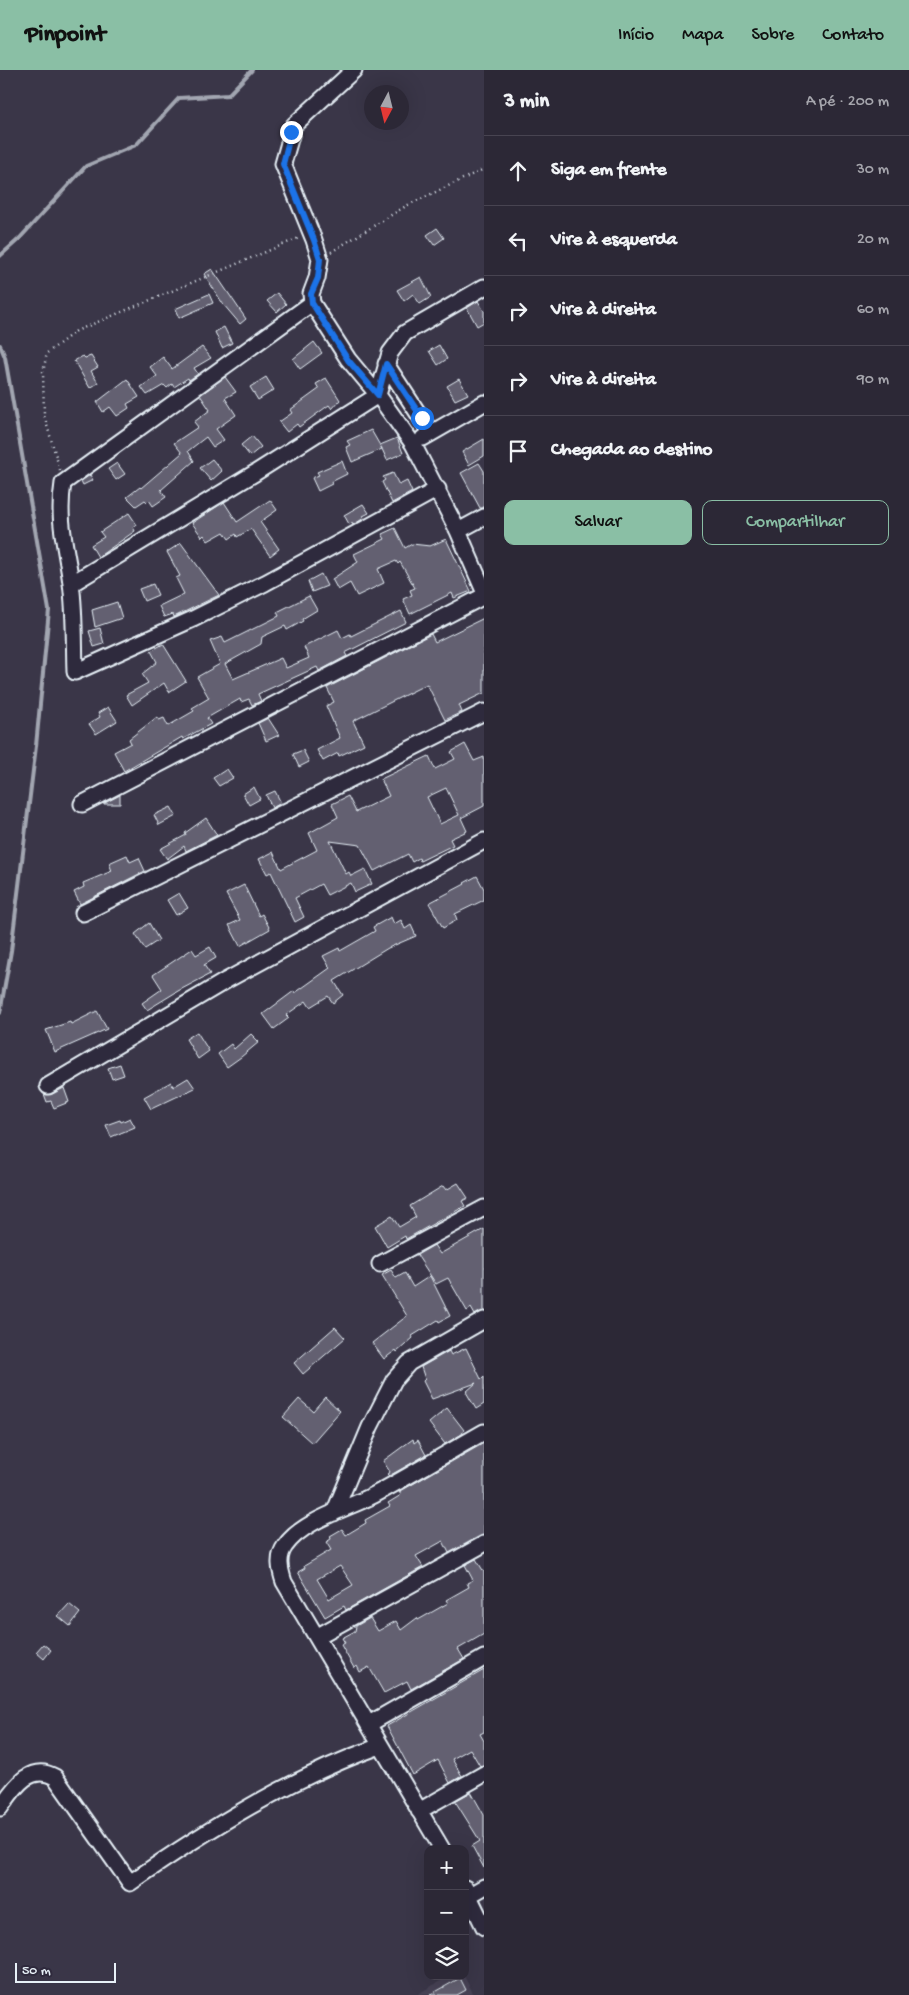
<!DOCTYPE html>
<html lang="pt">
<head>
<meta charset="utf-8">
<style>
  :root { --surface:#2c2836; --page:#383442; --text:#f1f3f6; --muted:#a6a6ad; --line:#484451; --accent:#8abfa5 }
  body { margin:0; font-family:"Gochi Hand",sans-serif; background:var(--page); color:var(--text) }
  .controls { position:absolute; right:15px; bottom:15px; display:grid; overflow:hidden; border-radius:10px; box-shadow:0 5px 20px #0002 }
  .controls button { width:45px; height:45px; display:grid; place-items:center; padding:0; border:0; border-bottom:1px solid var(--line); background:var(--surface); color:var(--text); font:25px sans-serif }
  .compass { position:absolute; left:364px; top:15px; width:45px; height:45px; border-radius:50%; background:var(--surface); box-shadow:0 5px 20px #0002; rotate:187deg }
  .scale { position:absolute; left:15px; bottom:12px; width:101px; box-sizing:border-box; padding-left:5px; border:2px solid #e8f1f8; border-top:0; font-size:14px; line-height:18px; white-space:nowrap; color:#e8f1f8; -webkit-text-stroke:4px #2f2a3d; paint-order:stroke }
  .stop { position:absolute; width:15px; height:15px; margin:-11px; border:4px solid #1a73e8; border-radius:50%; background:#fff }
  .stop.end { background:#1a73e8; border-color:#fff; box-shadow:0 1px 5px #0008 }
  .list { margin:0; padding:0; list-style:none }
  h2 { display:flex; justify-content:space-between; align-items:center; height:65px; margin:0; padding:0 20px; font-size:21px }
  h2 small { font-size:16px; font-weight:400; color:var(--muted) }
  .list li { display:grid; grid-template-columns:32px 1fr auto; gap:15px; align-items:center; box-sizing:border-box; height:70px; padding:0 20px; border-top:1px solid var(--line) }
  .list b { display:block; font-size:19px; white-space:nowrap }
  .list em { font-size:16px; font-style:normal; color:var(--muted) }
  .actions { display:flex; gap:10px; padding:15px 20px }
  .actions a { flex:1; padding:11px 0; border:1px solid var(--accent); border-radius:10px; text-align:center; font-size:18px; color:var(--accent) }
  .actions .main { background:var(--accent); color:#111 }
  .icon { flex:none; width:28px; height:28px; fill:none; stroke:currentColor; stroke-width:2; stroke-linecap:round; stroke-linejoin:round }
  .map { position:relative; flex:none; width:484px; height:1925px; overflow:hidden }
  header { display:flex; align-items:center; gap:30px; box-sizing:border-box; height:70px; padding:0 25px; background:var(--accent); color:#111 }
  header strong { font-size:24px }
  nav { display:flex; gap:28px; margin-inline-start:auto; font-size:18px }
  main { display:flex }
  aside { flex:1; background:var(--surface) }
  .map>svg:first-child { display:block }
  .built { fill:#464354 }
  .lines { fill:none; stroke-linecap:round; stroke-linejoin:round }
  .stream { stroke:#a2a6b1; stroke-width:4 }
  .building { fill:#636171; stroke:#e8f1f8; fill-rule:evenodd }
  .minor-casing { stroke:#e8f1f8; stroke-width:19 }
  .path { stroke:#e8f1f8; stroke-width:2.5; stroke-dasharray:1 4; stroke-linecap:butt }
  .minor { stroke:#2f2a3d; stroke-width:15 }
  .route { stroke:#1a73e8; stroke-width:6 }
</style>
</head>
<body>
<header>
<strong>Pinpoint</strong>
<nav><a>Início</a><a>Mapa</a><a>Sobre</a><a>Contato</a></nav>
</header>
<main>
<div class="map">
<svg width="484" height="1925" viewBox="0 0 484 1925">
  <rect width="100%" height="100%" fill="#3a3648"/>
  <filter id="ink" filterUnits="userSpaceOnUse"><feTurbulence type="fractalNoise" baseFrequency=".02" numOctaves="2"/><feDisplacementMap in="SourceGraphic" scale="10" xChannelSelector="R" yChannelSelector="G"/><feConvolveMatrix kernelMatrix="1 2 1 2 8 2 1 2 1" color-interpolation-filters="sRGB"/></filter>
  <g filter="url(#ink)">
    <path class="built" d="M449 1906H464L474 1925H416Z"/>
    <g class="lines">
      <path class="stream" d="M0 186 19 169 86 96 136 75 179 28 228 25 252 0
        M0 275 5 287 49 540 36 676 11 881 0 943"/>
    </g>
    <path class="building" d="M437 158 444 168 434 175 427 165Z
      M212 199 246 249 240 254 223 234 204 204Z
      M421 207 431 227 420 234 413 224 404 231 397 220Z
      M277 223 286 234 277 242 267 231Z
      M209 224 213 233 179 248 175 239Z
      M478 231 484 241V252L477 256 467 238Z
      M224 257 232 273 222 278 215 262Z
      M314 272 322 283 300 299 293 289Z
      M439 275 447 289 438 295 429 281Z
      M202 277 211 288 194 298 198 304 189 310 188 308 174 317 172 314 167 318 164 315 147 325 141 317 157 306 150 297 163 287 172 299Z
      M83 286 85 288 91 286 98 297 91 301 98 313 90 318 74 291Z
      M225 307 236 322 225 328 236 345 216 359 224 370 213 377 206 367 188 381 194 391 161 420 166 427 153 436 149 430 147 432 145 430 136 436 127 427 140 417 141 418 182 383 174 373 198 357 194 352 210 340 200 325Z
      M266 307 274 320 258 330 250 317Z
      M326 308 340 330 332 339 329 335 299 357 297 354 287 362 279 352 292 343 290 340 319 319 316 314Z
      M127 309 139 327 127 334 129 338 117 346 110 337 103 342 97 332Z
      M459 309 468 324 455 330 447 316Z
      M371 360 382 379 380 375 397 368 403 383 387 390 382 379 352 392 346 377 350 375 347 371Z
      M252 366 261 377 250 386 241 375Z
      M484 369V386L469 395 462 382Z
      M212 389 222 401 211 411 200 398Z
      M342 391 347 404 331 412 332 414 318 421 312 408 319 405 317 402Z
      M117 393 125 404 116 410 108 399Z
      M479 393 484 401V438H480L461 403Z
      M393 403 399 415 407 411 412 422 392 433 382 412 385 410 383 407Z
      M90 405 93 410 83 415 81 411Z
      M270 430 277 440 260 452 279 479 270 486 251 459 237 467 236 464 229 469 224 462 208 471 204 465 202 467 192 453 224 432 237 452Z
      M363 434 369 443 363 446 364 448 353 455 352 453 349 454 344 445Z
      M129 443 137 455 133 457 135 461 98 487 91 475 104 467 100 462Z
      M395 458 405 478 412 474 430 476 446 469 471 521 454 528 452 523 410 544 403 529 412 525 410 520 415 518 400 492 398 494 396 491 378 499 384 513 357 526 350 513 338 520 332 509 358 492 354 484 385 469 382 464Z
      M181 473 219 525 174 547 173 544 164 547 159 536 184 524 176 508 180 506 167 482Z
      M321 504 327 516 312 522 308 511Z
      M153 514 158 525 144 531 139 519Z
      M309 526 317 540 302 549 303 551 287 560 285 556 262 567 261 574 225 594 233 609 281 588 286 598 309 588 304 577 338 560 342 568 350 564 351 566 401 541 406 552 345 583 347 586 319 601 317 597 258 624 261 631 252 635 249 629 241 632 240 629 207 648 211 654 183 669 182 667 124 701 114 682 131 673 129 669 157 647 159 650 164 648 168 656 194 641 192 638 209 628 197 607 220 594 210 571 222 567 225 573 279 546 277 542Z
      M117 532 122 548 95 557 92 540Z
      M484 548V623L459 635 462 642 445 650 427 614 353 651 364 674 339 686 338 683 323 691 317 680 340 668 326 636 334 632 327 618 431 564 435 572Z
      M100 558 104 574 94 577 89 561Z
      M163 574 186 611 169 622 164 613 132 635 126 625 148 613 142 604 157 592 151 581Z
      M108 637 117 651 96 664 89 654 100 647 98 643Z
      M268 648 279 665 266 671 258 653Z
      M465 674 474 691 484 687V736L461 748 467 761 450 769 453 775 420 791 419 788 412 792 408 784 374 801 360 775 330 771 346 804 349 802 351 806 365 799 372 814 355 822 351 813 327 825 321 814 295 828 304 847 295 852 271 802 267 804 259 789 273 782 281 799 317 780 309 763 338 747 332 734 348 726 356 742 389 726 381 709 429 686 435 699 455 689 451 682ZM446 718 459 745 440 754 427 727Z
      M303 680 309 692 299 697 293 684Z
      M227 699 233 708 219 716 213 708Z
      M254 717 260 729 249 735 243 724Z
      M275 721 281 733 272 738 266 725Z
      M120 725V734H103Z
      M171 737 176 746 159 755 154 745Z
      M206 748 217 765 186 781 184 776 167 789 160 779 186 765 185 763Z
      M127 785 130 792 139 788 145 801 80 834 74 822 84 817 83 813 112 801 109 793Z
      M477 806 484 819V830L455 844 457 850 443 858 429 833 465 814 464 813Z
      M244 815 259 846 262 844 270 859 240 876 229 855 240 850 226 824Z
      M179 823 188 838 176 845 167 830Z
      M391 847 394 854 401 850 405 859 411 855 416 866 388 878 334 911 343 925 333 933 328 926 310 937 306 931 286 945 289 948 274 959 263 944 294 921 295 923 330 898 323 886 339 878 340 881 375 861 373 857Z
      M149 853 159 870 145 879 135 864Z
      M210 877 216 888 204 895 210 904 178 921 147 940 142 933 162 919 153 905 192 879 196 885Z
      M97 941 107 959 55 982 46 960 70 952 71 954Z
      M197 962 209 981 198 989 186 969Z
      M251 964 259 972 241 987 227 997 218 984 231 974 234 979Z
      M120 994 124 1005 112 1009 108 998Z
      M188 1008 195 1018 151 1039 144 1027 171 1012 173 1017Z
      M64 1018 69 1032 54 1038 51 1031 47 1032 44 1024H52Z
      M130 1048 135 1057 111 1067 106 1055 120 1050 121 1052Z
      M458 1113 468 1128 462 1131 465 1136 406 1169 405 1166 387 1177 375 1156 392 1146 399 1157 416 1147 410 1136 443 1116 446 1120Z
      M484 1159V1241L475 1245 471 1238 467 1241 448 1208 436 1214 417 1185 434 1175 440 1184Z
      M391 1200 396 1208 405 1203 413 1217 430 1206 450 1246 439 1252 438 1250 417 1263 412 1266 413 1268 397 1282 396 1280 384 1289 372 1273 407 1246 382 1205Z
      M335 1257 345 1268 303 1304 294 1293Z
      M466 1278 481 1309 484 1306V1334L476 1339 466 1322 476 1313 432 1329 423 1311 425 1309 421 1297 449 1281 451 1285Z
      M325 1327 340 1341 312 1373 283 1347 299 1329 313 1341Z
      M447 1338 464 1360 462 1364 445 1374 429 1353Z
      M413 1369 414 1373 418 1370 426 1385 389 1406 387 1404 390 1402 383 1391Z
      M484 1373V1465L449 1483 443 1471 416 1486 423 1497 346 1540 344 1536 325 1547 298 1502 305 1498 304 1496 331 1480 326 1472 331 1469 330 1466 342 1459 346 1465 366 1453 365 1450 390 1436 388 1433 401 1425 399 1422ZM340 1496 353 1515 329 1529 317 1509Z
      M476 1489 484 1502V1564L458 1579 464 1589 411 1619 407 1611 384 1623 369 1597 360 1602 357 1596 354 1598 341 1575 345 1573 342 1568 355 1561 356 1556 370 1548 378 1561 396 1551 401 1560 417 1548 418 1550 448 1533 446 1530 469 1517 467 1513 473 1510 465 1495Z
      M69 1534 80 1543 70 1556 58 1546Z
      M43 1574 51 1580 44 1589 36 1582Z
      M484 1600V1662L480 1664 484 1671V1695L480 1696 470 1679 452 1689 462 1706 450 1713 438 1690 413 1705 387 1656Z
      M471 1722 484 1745V1798L472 1776 480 1771 455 1731Z
      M460 1908 466 1920 457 1925H430Z"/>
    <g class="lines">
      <defs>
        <path id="minor" d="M354 0 294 55 283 94 314 170 320 189 317 208 311 224 312 233 348 289 378 325 413 374 458 461 484 521
          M312 233 63 413C57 451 66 476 71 513 75 542 74 572 75 602L193 549 265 513 438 419
          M386 294 431 363
          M423 368 484 333
          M458 461 484 447
          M71 514 255 403 378 325 390 283 405 263 484 217
          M82 734 484 526
          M83 843 484 642
          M48 1016 227 910 484 771
          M380 1194 484 1138
          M334 1443 370 1357 394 1310 409 1293 484 1250
          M318 1566 484 1474
          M369 1654 484 1588
          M0 1738C13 1720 29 1692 55 1707L130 1813C208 1759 290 1708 380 1676
          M419 1741 484 1704
          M442 1779 284 1512C280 1500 277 1487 285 1476 303 1450 347 1439 374 1425 411 1405 447 1383 484 1362
          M465 1818 484 1857
          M470 1825 484 1817"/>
      </defs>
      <use href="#minor" class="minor-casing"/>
      <path class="path" d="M331 182 406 136 484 99
        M60 400 44 345 43 302 47 283 76 261 299 168"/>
      <use href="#minor" class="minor"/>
    </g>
  </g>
  <g class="lines" filter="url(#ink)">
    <path class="route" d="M291 62 283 94 314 170 320 189 318 208 311 224 312 233 348 290 378 325 386 294 422 348"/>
  </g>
</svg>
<div class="controls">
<button>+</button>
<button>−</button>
<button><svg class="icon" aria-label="layers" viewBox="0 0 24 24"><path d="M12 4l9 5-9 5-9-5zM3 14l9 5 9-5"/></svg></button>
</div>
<svg class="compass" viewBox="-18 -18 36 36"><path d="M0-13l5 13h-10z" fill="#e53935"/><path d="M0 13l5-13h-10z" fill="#a6a6ad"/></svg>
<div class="scale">50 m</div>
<div class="stop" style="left:422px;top:348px"></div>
<div class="stop end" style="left:291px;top:62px"></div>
</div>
<aside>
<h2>3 min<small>A pé · 200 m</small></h2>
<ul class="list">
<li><svg class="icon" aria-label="ahead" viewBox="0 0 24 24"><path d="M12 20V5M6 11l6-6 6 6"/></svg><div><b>Siga em frente</b></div><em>30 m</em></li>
<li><svg class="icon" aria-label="left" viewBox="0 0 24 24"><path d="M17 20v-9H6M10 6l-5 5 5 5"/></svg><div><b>Vire à esquerda</b></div><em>20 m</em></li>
<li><svg class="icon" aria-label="right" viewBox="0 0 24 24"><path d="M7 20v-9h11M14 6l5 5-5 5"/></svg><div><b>Vire à direita</b></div><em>60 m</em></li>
<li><svg class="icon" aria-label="right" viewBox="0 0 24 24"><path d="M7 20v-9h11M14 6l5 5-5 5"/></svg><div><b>Vire à direita</b></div><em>90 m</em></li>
<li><svg class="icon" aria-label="arrive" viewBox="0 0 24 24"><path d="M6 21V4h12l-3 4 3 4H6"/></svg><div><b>Chegada ao destino</b></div></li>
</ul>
<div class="actions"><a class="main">Salvar</a><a>Compartilhar</a></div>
</aside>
</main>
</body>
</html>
